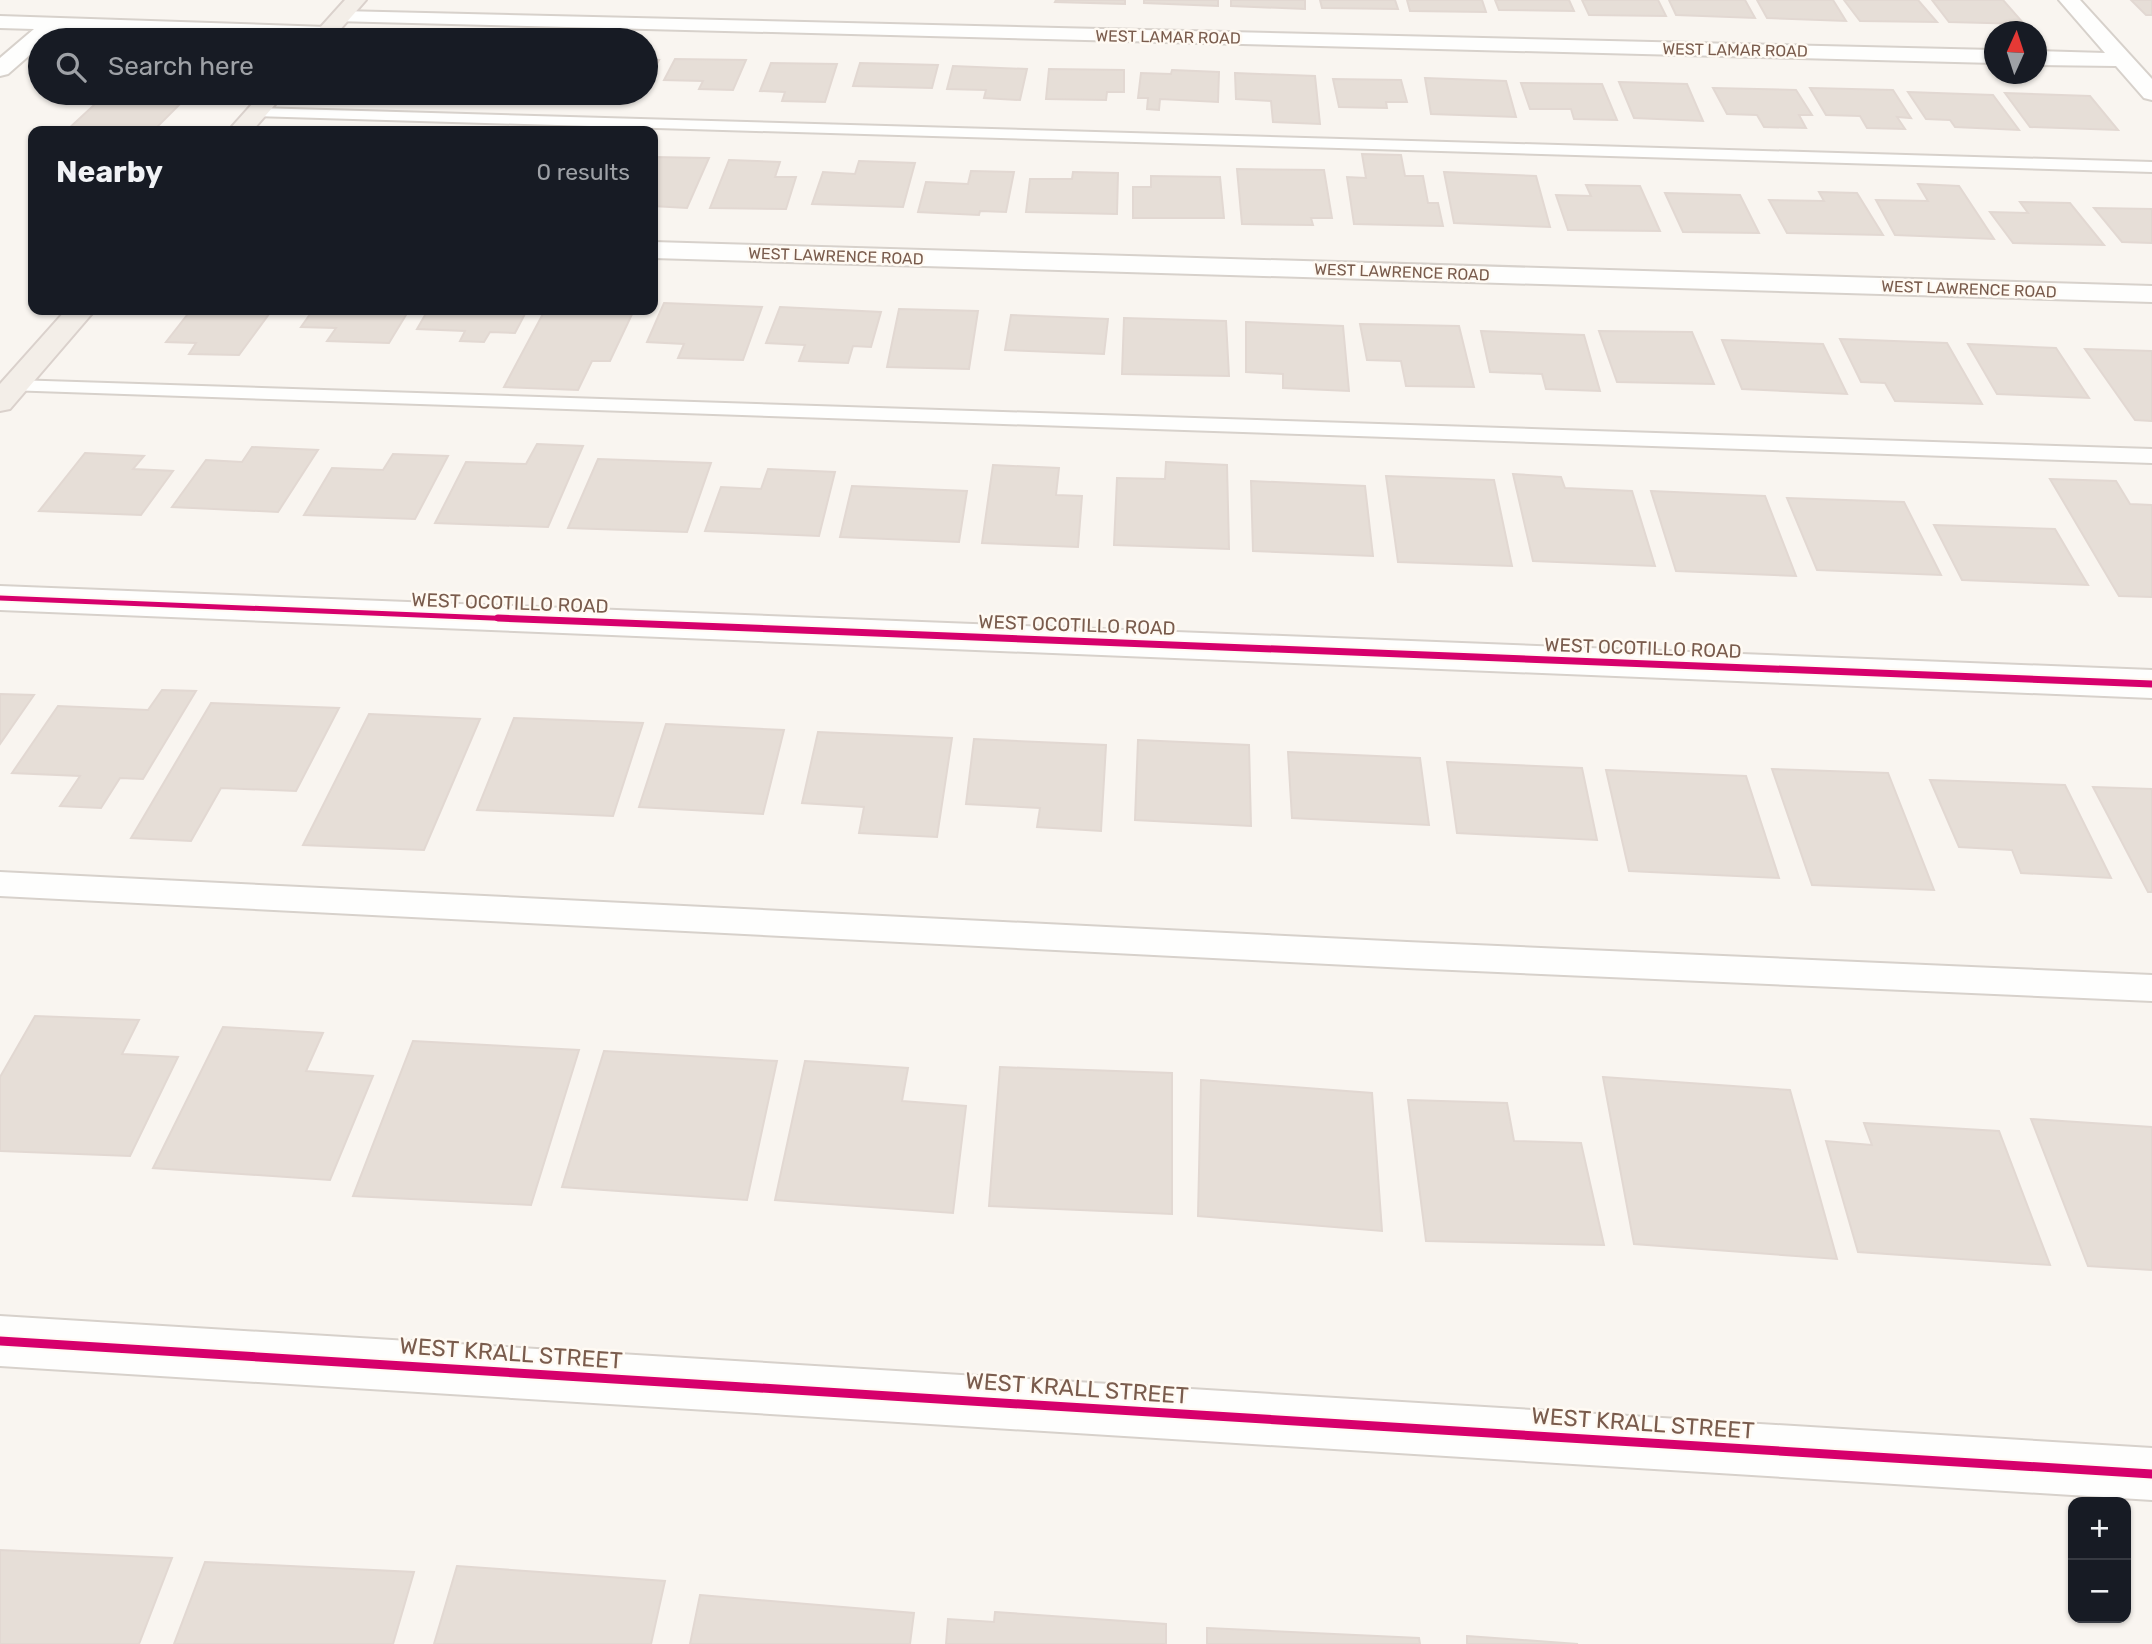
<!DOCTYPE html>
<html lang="en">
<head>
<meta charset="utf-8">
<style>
  :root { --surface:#171b24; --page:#20242c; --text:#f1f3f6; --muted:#9ea1a6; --line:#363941 }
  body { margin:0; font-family:Rubik,sans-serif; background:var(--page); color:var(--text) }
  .controls { position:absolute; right:21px; bottom:21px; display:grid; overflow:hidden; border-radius:14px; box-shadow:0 2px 5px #0004 }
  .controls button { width:63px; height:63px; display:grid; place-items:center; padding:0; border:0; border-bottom:2px solid var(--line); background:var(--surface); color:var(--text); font:35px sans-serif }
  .compass { position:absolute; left:1984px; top:21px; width:63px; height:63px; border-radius:50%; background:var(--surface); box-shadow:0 2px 5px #0004; rotate:3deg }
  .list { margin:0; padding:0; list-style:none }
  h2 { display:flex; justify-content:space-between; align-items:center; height:91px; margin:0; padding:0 28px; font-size:30px }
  h2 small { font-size:23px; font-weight:400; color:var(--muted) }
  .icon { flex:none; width:38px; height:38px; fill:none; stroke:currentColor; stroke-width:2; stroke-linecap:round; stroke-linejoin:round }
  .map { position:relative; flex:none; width:2152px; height:1644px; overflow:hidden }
  .search { position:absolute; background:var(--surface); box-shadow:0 2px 5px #0004; left:28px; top:28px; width:630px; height:77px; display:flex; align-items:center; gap:18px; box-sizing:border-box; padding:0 24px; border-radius:38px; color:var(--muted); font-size:26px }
  .panel { position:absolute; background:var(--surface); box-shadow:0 2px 5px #0004; left:28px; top:126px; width:630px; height:189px; border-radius:14px }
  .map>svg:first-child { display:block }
  .building { fill:#e6ded7; stroke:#e2d8d2; stroke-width:2 }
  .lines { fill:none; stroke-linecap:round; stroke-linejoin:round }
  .service-casing { stroke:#d7d1cb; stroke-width:4 }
  .minor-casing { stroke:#d7d1cb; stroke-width:4 }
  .primary-casing { stroke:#dad1cc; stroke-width:4 }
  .service { fill:#fefefd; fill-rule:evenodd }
  .minor { fill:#fefefd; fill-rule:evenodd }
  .primary { fill:#f3eee8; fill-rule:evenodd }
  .cycleway-far2-casing { stroke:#fffaf3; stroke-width:9 }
  .cycleway-far1-casing { stroke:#fffaf3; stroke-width:11 }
  .cycleway-casing { stroke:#fffaf3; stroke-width:13 }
  .cycleway-far2 { stroke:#d6006c; stroke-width:5 }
  .cycleway-far1 { stroke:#d6006c; stroke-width:7 }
  .cycleway { stroke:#d6006c; stroke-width:9 }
  .labels { text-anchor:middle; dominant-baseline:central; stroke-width:5; stroke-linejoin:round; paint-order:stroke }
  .far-street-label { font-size:16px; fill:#7a5c4d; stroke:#fffaf3 }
  .street-label { font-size:19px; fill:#7a5c4d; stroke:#fffaf3 }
  .near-street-label { font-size:23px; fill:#7a5c4d; stroke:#fffaf3 }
</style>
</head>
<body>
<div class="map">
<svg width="2152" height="1644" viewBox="0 0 2152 1644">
  <rect width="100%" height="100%" fill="#f9f5f0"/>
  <path class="building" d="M1056 0H1125V4L1055 2Z
    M1144 0H1218V6L1144 3Z
    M1231 0H1305V9L1231 6Z
    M1320 0H1395L1398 9 1322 8Z
    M1407 0H1482L1486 12 1410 11Z
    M1495 0H1569L1574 11 1499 10Z
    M1582 0H1658L1666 16 1589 15Z
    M1669 0H1745L1755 18 1676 15Z
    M1757 0H1833L1846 21 1767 18Z
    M1844 0H1918L1937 22 1860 21Z
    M1932 0H2003L2024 24 1949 22Z
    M2131 0H2152V15H2146Z
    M675 59 746 60 733 90 699 89 703 81 664 80Z
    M646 60H659L647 82H646Z
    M771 63 837 64 825 102 782 101 785 92 760 91Z
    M860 63 938 65 932 88 853 86Z
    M953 66 1027 69 1020 100 984 98 986 90 947 89Z
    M1049 69 1124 70V92H1107L1106 100 1046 99Z
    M1172 70 1219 72 1218 102 1160 99 1159 110 1147 109 1148 98H1138L1141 73 1171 74Z
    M1235 73 1315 76 1320 124 1273 122 1271 101 1236 99Z
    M1425 78 1506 81 1516 117 1431 114Z
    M1333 79 1401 80 1407 102H1386L1387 108 1339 107Z
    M1619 82 1687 84 1703 121 1634 118Z
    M1521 83 1602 84 1617 120 1574 119 1571 109H1530Z
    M1713 88 1796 90 1812 115H1799L1806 128 1764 127 1757 115 1727 114Z
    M1810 88 1893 90 1911 118 1897 117 1905 129 1867 128 1860 116 1826 115Z
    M1908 92 1993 95 2019 130 1955 127 1950 120 1926 119Z
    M107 93H191L153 131H66Z
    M2005 93 2090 96 2118 130 2030 127Z
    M1362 154 1401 155 1405 176H1423L1428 203H1438L1443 226 1354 224 1347 177 1366 178Z
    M653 157 709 158 687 208 653 206Z
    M729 160 780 162 775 177H796L786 209 710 208Z
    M859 161 915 163 903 207 812 204 823 172 855 174Z
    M1237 169 1324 170 1332 218H1311L1313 225 1242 224Z
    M971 171 1014 172 1006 212 980 211 979 215 918 212 926 182 968 184Z
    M1073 172 1118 173 1117 214 1026 212 1030 179H1072Z
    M1444 172 1536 176 1550 227 1454 223Z
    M1151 176 1220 177 1224 218H1133V187H1151Z
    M1918 184 1959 186 1994 239 1895 235 1876 200 1928 201Z
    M1586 185 1640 186 1660 231 1568 230 1556 195 1591 196Z
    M1819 192 1857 193 1883 235 1787 233 1769 200 1824 201Z
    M1665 193 1740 195 1759 233 1683 232Z
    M2020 202 2070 203 2104 245 2013 243 1990 212 2028 213Z
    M2094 208 2152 209V243L2122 242Z
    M664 303 762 307 743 360 678 358 684 344 647 342Z
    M780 307 881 312 871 347 853 346 848 363 799 361 805 345 766 343Z
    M899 309 978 311 969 369 887 367Z
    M191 310H272L239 355 189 354 196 343 166 342Z
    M313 310H409L389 343 327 341 336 328 301 327Z
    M428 310H527L515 333 490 332 484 342 460 341 465 331 417 329Z
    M545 310H634L610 361H592L578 390 504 387Z
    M1011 315 1108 319 1104 354 1005 350Z
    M1124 318 1226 321 1229 376 1122 374Z
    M1246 322 1343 326 1349 391 1283 388V374L1246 372Z
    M1360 324 1459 326 1474 387 1406 386 1401 361 1367 360Z
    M1481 331 1584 335 1600 391 1546 389 1542 374 1490 372Z
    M1599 331 1692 332 1714 384 1617 382Z
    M1840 339 1947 343 1982 404 1895 401 1885 383 1861 382Z
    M1722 340 1823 344 1847 394 1742 389Z
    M1968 344 2056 348 2089 398 1997 394Z
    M2085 349 2152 351V421L2135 420Z
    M537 444 583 446 548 527 435 523 466 462 526 464Z
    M252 447 318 450 278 512 172 507 206 460 242 462Z
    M85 453 144 456 133 469 173 471 141 515 39 511Z
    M393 454 448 456 415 519 304 515 332 468 383 470Z
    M598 459 711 463 687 532 568 528Z
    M1166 462 1227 465 1229 549 1114 545 1117 478 1165 479Z
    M993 465 1059 468 1056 495 1082 496 1078 547 982 543Z
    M768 469 835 472 819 536 705 531 721 487 761 489Z
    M1513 474 1561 477 1565 488 1632 491 1655 566 1533 561Z
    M1386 476 1494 480 1512 566 1398 562Z
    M2050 479 2116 481 2130 504 2152 505V597L2119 596Z
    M1251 481 1365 486 1373 556 1253 551Z
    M852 486 967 491 959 542 840 537Z
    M1651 491 1765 496 1796 576 1676 571Z
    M1787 498 1904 502 1941 575 1817 570Z
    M1934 525 2055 529 2088 585 1962 580Z
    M162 690 196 691 143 779 120 778 101 808 60 806 80 776 12 773 58 706 148 710Z
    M0 694 34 695 0 744Z
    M211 703 339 708 296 791 221 788 191 841 131 838Z
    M369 714 480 719 424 850 303 845Z
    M514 718 643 723 613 816 477 810Z
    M666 724 784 730 763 814 639 807Z
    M818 732 952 738 937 837 859 833 864 807 802 803Z
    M974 739 1106 745 1101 831 1037 827 1040 808 966 804Z
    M1138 740 1249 745 1251 826 1135 820Z
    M1288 752 1420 758 1429 825 1292 818Z
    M1447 762 1582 768 1597 840 1457 833Z
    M1772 769 1888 773 1934 890 1812 885Z
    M1606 770 1746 776 1779 878 1629 871Z
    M1930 780 2065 785 2111 878 2021 873 2012 850 1959 847Z
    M2093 787 2152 789V892H2148Z
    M35 1016 139 1020 122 1054 178 1057 130 1156 0 1151V1077Z
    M223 1027 323 1033 306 1071 373 1076 330 1180 153 1168Z
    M413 1041 579 1050 531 1205 353 1196Z
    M604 1051 777 1061 747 1200 562 1187Z
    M805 1061 908 1068 902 1101 966 1106 953 1213 775 1200Z
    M1000 1067 1172 1073V1214L989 1206Z
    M1603 1077 1790 1090 1837 1259 1634 1244Z
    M1201 1080 1372 1093 1382 1231 1198 1216Z
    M1408 1100 1507 1103 1514 1141 1581 1143 1604 1245 1426 1241Z
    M2031 1119 2152 1127V1270L2088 1266Z
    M1864 1123 1999 1131 2050 1265 1858 1252 1826 1141 1872 1145Z
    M0 1550 172 1558 139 1644H0Z
    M205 1562 414 1572 393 1644H174Z
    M457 1566 665 1581 651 1644H434Z
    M700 1595 914 1613 910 1644H690Z
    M995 1612 1166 1624V1644H946L948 1619 994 1622Z
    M1207 1628 1419 1638 1420 1644H1207Z
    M1467 1636 1578 1644H1467Z"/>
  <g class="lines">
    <defs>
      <path id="service" d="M256 108 2152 162V172L250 116 248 113 250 110Z
        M14 380 2152 449V463L7 390 4 386 7 382Z
        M0 872 1407 942 2152 975V1001L1407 968 0 896Z"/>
      <path id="minor" d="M2059 0H2080L2152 79V100L2144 98 2116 66 2036 65V51L2105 53Z
        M341 11 1994 50V63L334 21 331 17 334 13Z
        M0 16 327 27 335 28 338 33 335 38 327 39 59 30 47 40H40V46L8 74 0 76V58L34 29 0 28Z
        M653 242 2152 286V302L653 258Z
        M0 586 2152 670V698L0 610Z
        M0 1316 2152 1448V1500L0 1366Z"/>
      <path id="primary" d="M345 0H366L331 40H309Z
        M262 93H285L252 131H228Z
        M66 310H95L10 409 0 411V384Z"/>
    </defs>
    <use href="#service" class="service-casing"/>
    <use href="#minor" class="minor-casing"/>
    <use href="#primary" class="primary-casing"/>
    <use href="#service" class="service"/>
    <use href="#minor" class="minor"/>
    <use href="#primary" class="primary"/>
    <defs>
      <path id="cycleway-far2" d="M0 598 542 620"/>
      <path id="cycleway-far1" d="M498 618 2152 684"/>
      <path id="cycleway" d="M0 1341 2152 1474"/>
    </defs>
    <use href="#cycleway-far2" class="cycleway-far2-casing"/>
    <use href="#cycleway-far1" class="cycleway-far1-casing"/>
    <use href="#cycleway" class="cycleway-casing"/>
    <use href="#cycleway-far2" class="cycleway-far2"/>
    <use href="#cycleway-far1" class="cycleway-far1"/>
    <use href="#cycleway" class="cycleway"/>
  </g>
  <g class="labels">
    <g class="far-street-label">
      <text transform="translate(1168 37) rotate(1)">WEST LAMAR ROAD</text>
      <text transform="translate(1735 50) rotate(1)">WEST LAMAR ROAD</text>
      <text transform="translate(836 256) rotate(2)">WEST LAWRENCE ROAD</text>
      <text transform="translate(1402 272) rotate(2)">WEST LAWRENCE ROAD</text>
      <text transform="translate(1969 289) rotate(2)">WEST LAWRENCE ROAD</text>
    </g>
    <g class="street-label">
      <text transform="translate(510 603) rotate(2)">WEST OCOTILLO ROAD</text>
      <text transform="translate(1077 625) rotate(2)">WEST OCOTILLO ROAD</text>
      <text transform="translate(1643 648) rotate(2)">WEST OCOTILLO ROAD</text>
    </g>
    <g class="near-street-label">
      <text transform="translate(511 1353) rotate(4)">WEST KRALL STREET</text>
      <text transform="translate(1077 1388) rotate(4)">WEST KRALL STREET</text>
      <text transform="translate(1643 1423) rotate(4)">WEST KRALL STREET</text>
    </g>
  </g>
</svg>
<div class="controls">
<button>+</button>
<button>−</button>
</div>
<svg class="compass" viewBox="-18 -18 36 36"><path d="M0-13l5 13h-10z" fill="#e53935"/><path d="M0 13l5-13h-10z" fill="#9ea1a6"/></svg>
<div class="search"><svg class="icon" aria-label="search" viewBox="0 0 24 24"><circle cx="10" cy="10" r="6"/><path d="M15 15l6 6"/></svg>Search here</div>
<section class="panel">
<h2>Nearby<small>0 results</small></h2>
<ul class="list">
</ul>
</section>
</div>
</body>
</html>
